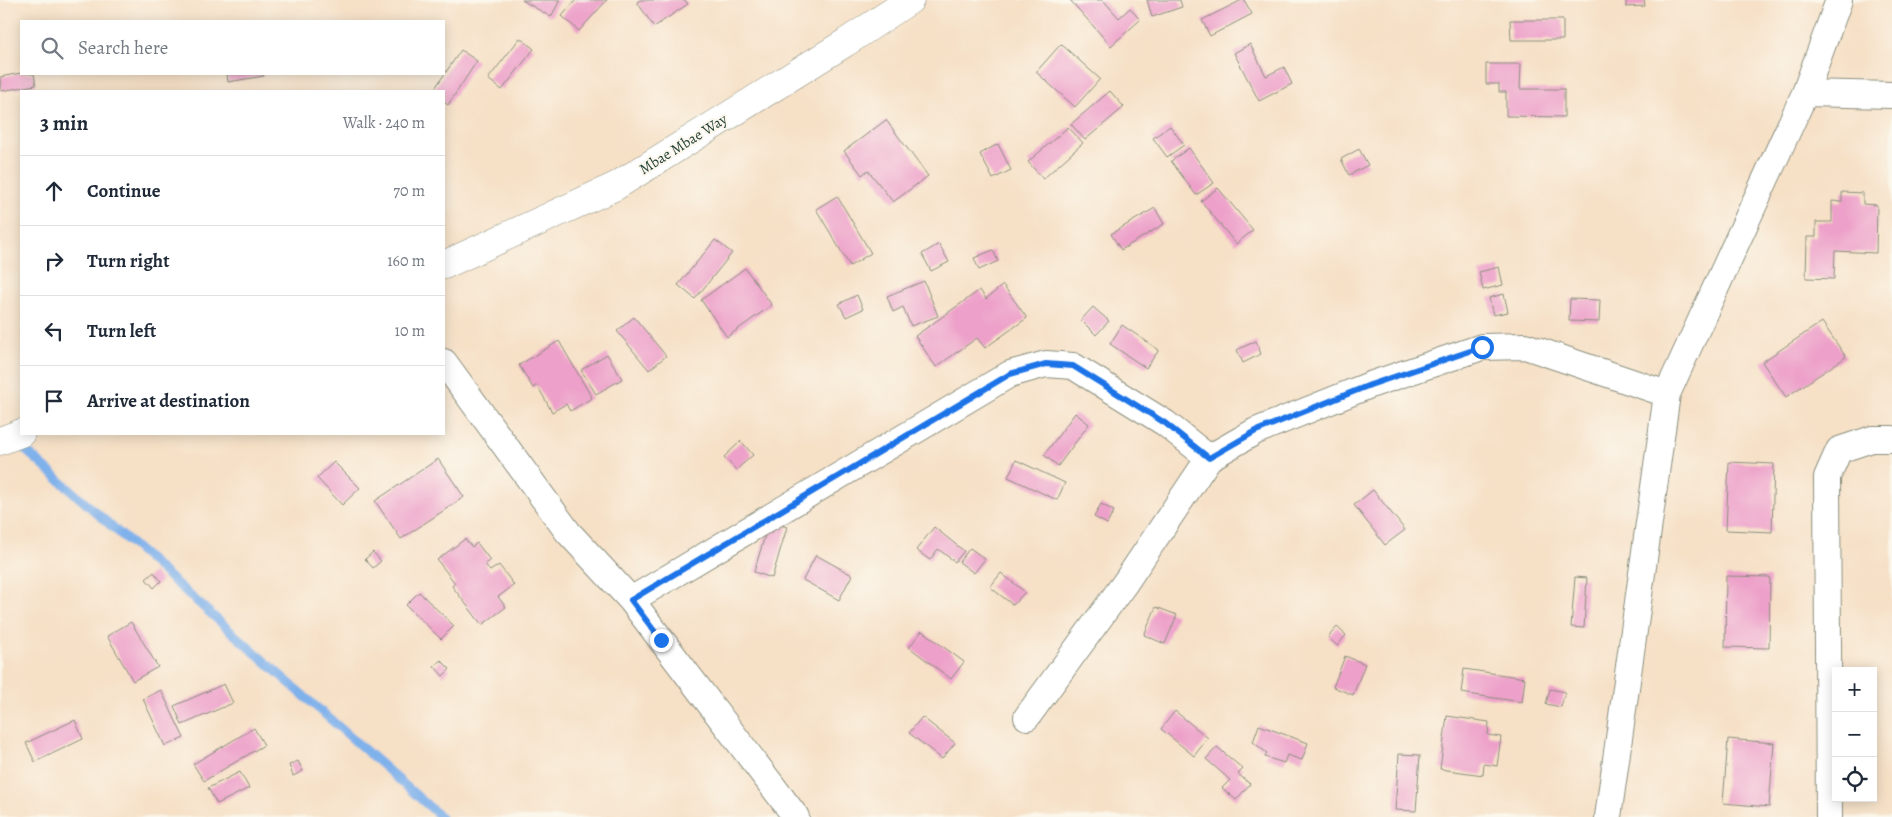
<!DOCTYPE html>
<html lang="en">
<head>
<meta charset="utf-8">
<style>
  :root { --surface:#fff; --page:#f2f2f3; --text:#1f2937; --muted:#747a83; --line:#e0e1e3 }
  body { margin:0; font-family:Alegreya,serif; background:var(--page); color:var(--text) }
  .controls { position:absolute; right:15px; bottom:15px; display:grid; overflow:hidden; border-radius:0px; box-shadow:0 2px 12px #0003 }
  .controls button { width:45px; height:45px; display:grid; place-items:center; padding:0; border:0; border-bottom:1px solid var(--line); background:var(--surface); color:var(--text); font:25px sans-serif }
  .stop { position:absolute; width:15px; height:15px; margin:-11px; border:4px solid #1a73e8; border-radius:50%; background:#fff }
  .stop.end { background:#1a73e8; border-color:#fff; box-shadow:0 1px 5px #0008 }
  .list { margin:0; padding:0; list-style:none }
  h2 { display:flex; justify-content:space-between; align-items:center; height:65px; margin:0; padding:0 20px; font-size:21px }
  h2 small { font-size:16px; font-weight:400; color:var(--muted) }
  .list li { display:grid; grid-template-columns:32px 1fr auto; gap:15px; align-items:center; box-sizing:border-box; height:70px; padding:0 20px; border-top:1px solid var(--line) }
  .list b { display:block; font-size:19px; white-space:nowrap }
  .list em { font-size:16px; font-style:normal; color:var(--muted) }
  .icon { flex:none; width:28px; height:28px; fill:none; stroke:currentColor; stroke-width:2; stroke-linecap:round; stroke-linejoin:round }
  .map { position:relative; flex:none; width:1892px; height:817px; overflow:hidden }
  .search { position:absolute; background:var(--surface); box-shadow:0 2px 12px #0003; left:20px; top:20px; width:425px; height:55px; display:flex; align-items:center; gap:12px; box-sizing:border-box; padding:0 18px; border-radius:0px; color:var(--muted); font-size:19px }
  .panel { position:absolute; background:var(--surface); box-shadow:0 2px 12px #0003; left:20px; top:90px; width:425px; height:345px; border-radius:0px }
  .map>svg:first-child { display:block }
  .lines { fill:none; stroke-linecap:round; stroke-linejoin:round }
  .stream { stroke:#7fb1eb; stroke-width:9 }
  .building { fill:#eda0c9 }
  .minor-casing { stroke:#8a8e7d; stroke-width:28 }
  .tertiary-casing { stroke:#8a8e7d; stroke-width:29 }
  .minor { stroke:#fff; stroke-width:26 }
  .tertiary { stroke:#fff; stroke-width:28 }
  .route { stroke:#1a73e8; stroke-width:6 }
  .labels { text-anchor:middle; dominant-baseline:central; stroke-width:4; stroke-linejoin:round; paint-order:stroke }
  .street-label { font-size:15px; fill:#1f3d34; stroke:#fbf7ec }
</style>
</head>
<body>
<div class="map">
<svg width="1892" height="817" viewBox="0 0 1892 817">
  <rect width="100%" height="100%" fill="#fbf7ec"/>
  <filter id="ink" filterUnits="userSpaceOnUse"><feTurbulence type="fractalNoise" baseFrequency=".02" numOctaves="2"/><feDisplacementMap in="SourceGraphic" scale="10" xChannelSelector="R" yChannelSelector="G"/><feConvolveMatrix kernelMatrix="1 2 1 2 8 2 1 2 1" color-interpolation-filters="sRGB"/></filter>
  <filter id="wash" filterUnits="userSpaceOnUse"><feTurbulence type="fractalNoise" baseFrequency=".0096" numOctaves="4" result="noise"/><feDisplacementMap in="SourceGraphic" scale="20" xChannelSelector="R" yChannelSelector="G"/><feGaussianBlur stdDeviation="1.12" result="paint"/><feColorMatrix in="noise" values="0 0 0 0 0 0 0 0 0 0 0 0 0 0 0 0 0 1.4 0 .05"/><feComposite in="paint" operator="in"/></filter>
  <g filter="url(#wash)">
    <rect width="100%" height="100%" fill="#f6e0c6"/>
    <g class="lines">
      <path class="stream" d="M23 448 441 817"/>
    </g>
    <g id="blocks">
      <path class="building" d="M522 0H560L551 17Z
        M576 0H607L579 31 562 16Z
        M640 0H685L688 4 654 27 637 2Z
        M1070 0H1103L1119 18 1130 8 1140 20 1111 46Z
        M1147 0H1180L1182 7 1152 17Z
        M1242 0H1244L1252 14 1210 36 1202 20Z
        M1626 0H1644L1645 6 1626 7Z
        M1510 20H1563V40H1511Z
        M520 38 534 49 502 90 488 79Z
        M1061 44 1100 79 1075 107 1036 72Z
        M1250 44 1266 76 1284 67 1292 84 1259 101 1234 53Z
        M461 50 477 61 448 105 444 102V91H433Z
        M1486 64H1521L1520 89H1564V117L1506 116V92H1499V84H1486Z
        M21 73 34 74 36 85 1 91 0 77Z
        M227 74H263L264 76 228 82Z
        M1110 91 1124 107 1085 140 1071 124Z
        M886 120 928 176 893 202 868 170 862 175 844 151Z
        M1170 126 1184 145 1167 157 1153 138Z
        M1068 127 1083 143 1043 179 1028 162Z
        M998 144 1011 170 993 179 980 154Z
        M1189 148 1214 183 1196 195 1171 161Z
        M1359 149 1368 165 1349 175 1341 159Z
        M1218 188 1253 230 1236 244 1201 201Z
        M1842 192 1863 193V204L1877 205 1876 253 1835 251 1834 279 1806 278 1807 237H1816V222H1832V201L1842 202Z
        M837 196 871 253 850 266 816 209Z
        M1155 208 1164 224 1121 250 1111 234Z
        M715 240 732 253 695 299 678 285Z
        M939 244 949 262 931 271 922 254Z
        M993 250 998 261 979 270 974 258Z
        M1499 267 1503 285 1483 290 1479 272Z
        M745 268 772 305 727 337 701 300Z
        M924 281 938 316 911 326 903 307 893 312 887 296Z
        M1003 285 1027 318 985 348 977 338 936 367 915 336 980 290 986 299Z
        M1504 294 1508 312 1493 315 1489 298Z
        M857 295 863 309 846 317 839 304Z
        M1570 299 1600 300 1599 322 1569 321Z
        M1093 307 1109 321 1096 335 1081 320Z
        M634 317 666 356 649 370 617 331Z
        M1822 322 1846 357 1786 397 1762 362Z
        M1122 325 1159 350 1146 368 1110 344Z
        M559 341 592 398 570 411 566 404 552 412 537 385 533 388 519 365Z
        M1256 341 1261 354 1243 363 1237 350Z
        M607 354 622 379 596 394 581 370Z
        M1075 413 1089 424 1058 466 1044 455Z
        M741 441 753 455 736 470 724 457Z
        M438 459 464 497 401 539 375 501Z
        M1016 460 1065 483 1057 500 1008 477Z
        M334 462 360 488 342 505 317 478Z
        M1729 462 1774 464 1772 532 1726 530Z
        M1373 490 1405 530 1385 545 1354 505Z
        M1101 504 1114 511 1107 524 1094 517Z
        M769 522 787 527 772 578 754 572Z
        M934 527 964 551 955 562 938 549 930 560 916 550Z
        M465 539 472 547 477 543 490 560 485 564 490 571 499 565 514 585 498 597 506 607 482 625 452 586 455 583 437 560Z
        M970 548 985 559 974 573 959 562Z
        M373 552 381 561 373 568 365 559Z
        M816 555 852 575 839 600 803 580Z
        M154 572 161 581 154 588 146 579Z
        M1001 573 1025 592 1013 605 990 587Z
        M1726 576 1770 577 1769 648 1725 647Z
        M1575 577 1587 578 1584 628 1571 627Z
        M419 592 454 626 441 639 406 605Z
        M1156 607 1177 615 1165 644 1144 635Z
        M131 622 158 667 133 681 107 636Z
        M1337 627 1346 635 1337 646 1328 637Z
        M922 631 964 662 951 679 909 647Z
        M1345 656 1365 664 1353 695 1333 687Z
        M441 660 450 669 443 676 434 666Z
        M1464 669 1525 678 1522 702 1461 693Z
        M224 684 233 703 182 725 174 706Z
        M1550 689 1565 692 1561 707 1546 704Z
        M161 690 184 738 165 746 143 699Z
        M1175 711 1208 738 1194 756 1161 729Z
        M1447 716 1489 722 1488 735 1501 737 1497 766 1484 764 1483 775 1440 769Z
        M922 717 955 743 942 759 909 733Z
        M75 720 83 739 35 762 26 743Z
        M1259 725 1308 743 1302 760 1287 755 1284 763 1265 757 1267 753 1253 742Z
        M254 728 264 745 204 781 193 764Z
        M1728 739 1774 743 1769 807 1723 803Z
        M1217 747 1243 769 1238 774 1250 784 1236 800 1222 788 1230 780 1206 759Z
        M1399 754 1420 755 1416 811 1395 810Z
        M298 761 303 771 293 776 289 765Z
        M240 772 249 788 217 804 208 788Z"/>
    </g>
  </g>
  <g filter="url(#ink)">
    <use href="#blocks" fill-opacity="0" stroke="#8a8e7d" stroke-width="1"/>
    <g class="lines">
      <defs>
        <path id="minor" d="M1805 93 1892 95
          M444 362 568 532 631 600 796 817
          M631 600 1010 374 1046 364 1073 366 1165 423 1209 458 1256 431 1370 385 1482 347 1525 346 1667 394
          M1027 717 1125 583 1209 458
          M1608 817 1667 394 1805 93 1839 0
          M1829 817 1827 477 1839 450 1872 439H1892"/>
        <path id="tertiary" d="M444 265 616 186 845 43 910 0
          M0 441 21 433"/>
      </defs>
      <use href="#minor" class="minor-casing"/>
      <use href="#tertiary" class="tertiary-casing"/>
      <use href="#minor" class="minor"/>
      <use href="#tertiary" class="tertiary"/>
    </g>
  </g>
  <g class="lines" filter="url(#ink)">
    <path class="route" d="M661 640 631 600 1010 374 1046 364 1073 366 1165 423 1209 458 1256 431 1370 385 1482 347"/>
  </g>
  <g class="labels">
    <g class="street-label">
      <text transform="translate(683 144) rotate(-32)">Mbae Mbae Way</text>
    </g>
  </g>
</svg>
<div class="controls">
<button>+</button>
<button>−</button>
<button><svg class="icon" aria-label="locate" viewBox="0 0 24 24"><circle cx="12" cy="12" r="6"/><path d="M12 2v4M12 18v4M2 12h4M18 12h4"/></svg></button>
</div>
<div class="stop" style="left:1482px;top:347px"></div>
<div class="stop end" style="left:661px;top:640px"></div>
<div class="search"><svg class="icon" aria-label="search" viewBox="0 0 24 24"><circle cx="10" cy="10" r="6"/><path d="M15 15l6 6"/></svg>Search here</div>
<section class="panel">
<h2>3 min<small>Walk · 240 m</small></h2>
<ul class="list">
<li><svg class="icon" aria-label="ahead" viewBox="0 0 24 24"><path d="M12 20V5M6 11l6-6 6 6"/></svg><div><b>Continue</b></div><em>70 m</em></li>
<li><svg class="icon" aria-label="right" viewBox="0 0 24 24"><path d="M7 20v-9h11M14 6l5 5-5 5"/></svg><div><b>Turn right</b></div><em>160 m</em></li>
<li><svg class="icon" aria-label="left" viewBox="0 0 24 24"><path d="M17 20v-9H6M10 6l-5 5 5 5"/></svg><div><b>Turn left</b></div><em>10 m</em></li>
<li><svg class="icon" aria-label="arrive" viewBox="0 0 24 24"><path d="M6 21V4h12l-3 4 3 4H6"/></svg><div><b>Arrive at destination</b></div></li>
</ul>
</section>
</div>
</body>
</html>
